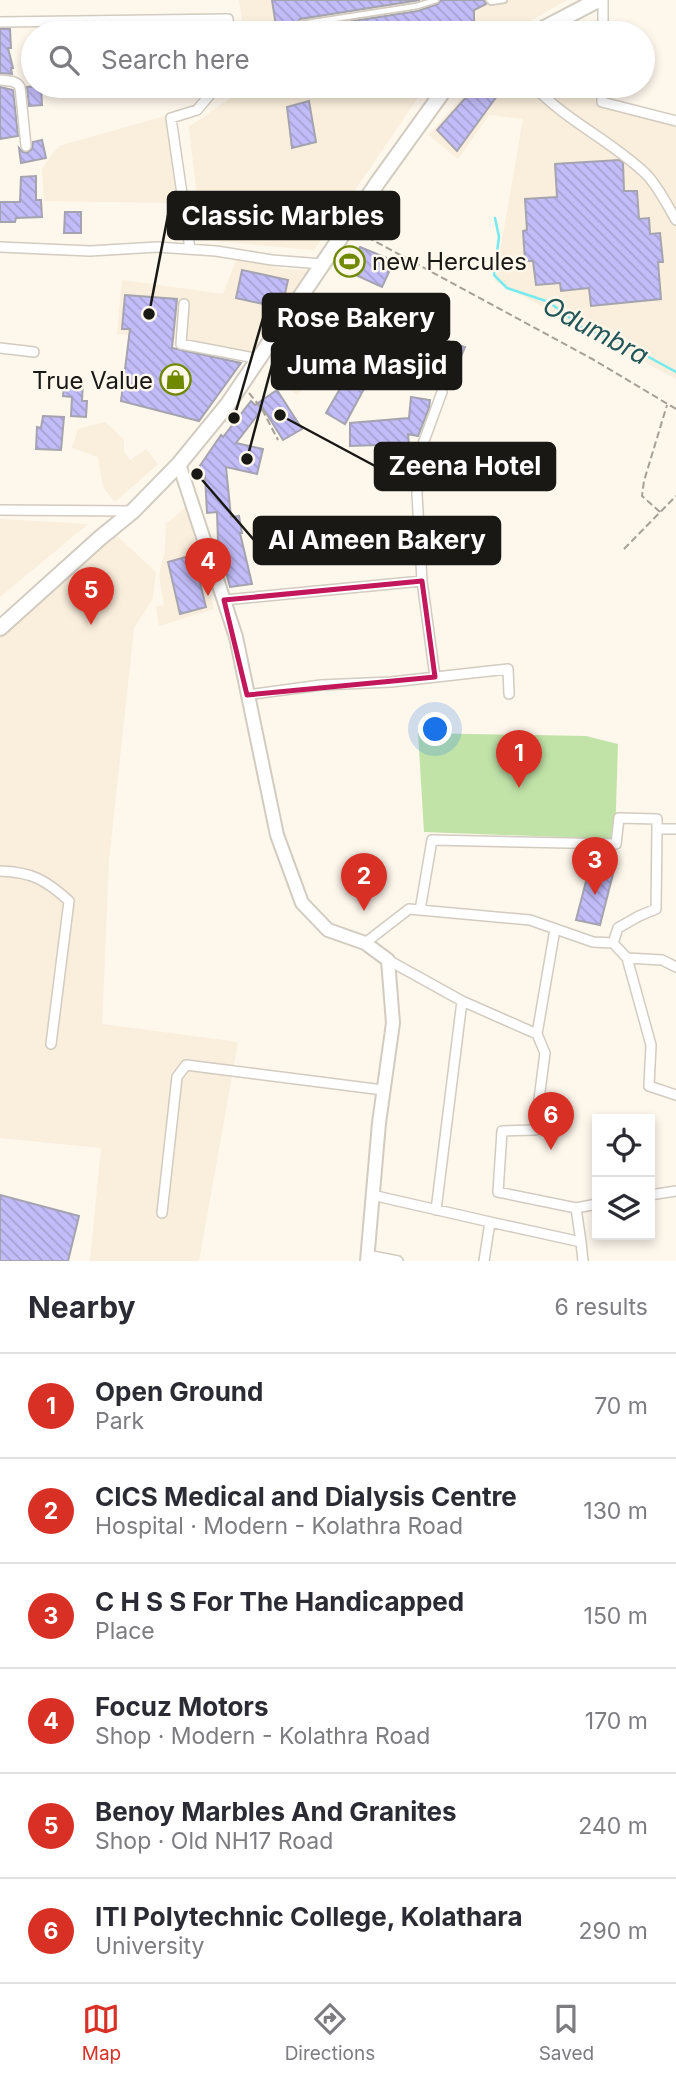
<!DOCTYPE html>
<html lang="en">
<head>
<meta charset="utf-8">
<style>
  :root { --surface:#fff; --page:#f7f7f7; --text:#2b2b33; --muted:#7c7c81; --line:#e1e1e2; --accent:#d93025 }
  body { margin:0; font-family:Inter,sans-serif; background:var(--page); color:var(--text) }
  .controls { position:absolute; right:21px; bottom:21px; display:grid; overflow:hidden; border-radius:0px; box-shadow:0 4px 10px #0003 }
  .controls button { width:63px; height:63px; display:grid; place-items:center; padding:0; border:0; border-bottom:2px solid var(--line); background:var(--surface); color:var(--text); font:35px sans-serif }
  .you { position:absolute; left:436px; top:730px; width:24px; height:24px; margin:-18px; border:5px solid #fff; border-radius:50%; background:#1a73e8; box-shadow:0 0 0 10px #1a73e833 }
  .badge { display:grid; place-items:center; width:46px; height:46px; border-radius:50%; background:var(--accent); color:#fff; font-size:23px; font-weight:700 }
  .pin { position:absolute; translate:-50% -58px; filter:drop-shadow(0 2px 4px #0008) }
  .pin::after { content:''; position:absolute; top:37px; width:24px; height:21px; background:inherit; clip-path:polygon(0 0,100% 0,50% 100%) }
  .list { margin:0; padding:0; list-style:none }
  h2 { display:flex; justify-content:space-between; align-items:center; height:91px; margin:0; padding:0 28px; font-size:30px }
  h2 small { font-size:23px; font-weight:400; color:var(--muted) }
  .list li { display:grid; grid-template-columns:46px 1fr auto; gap:21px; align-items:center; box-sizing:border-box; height:105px; padding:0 28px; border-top:2px solid var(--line) }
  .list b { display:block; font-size:26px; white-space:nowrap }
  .list p { margin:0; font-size:23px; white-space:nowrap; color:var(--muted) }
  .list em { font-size:23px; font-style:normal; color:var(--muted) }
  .icon { flex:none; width:38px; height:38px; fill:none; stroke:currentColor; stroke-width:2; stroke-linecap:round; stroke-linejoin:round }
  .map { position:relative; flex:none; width:676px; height:1261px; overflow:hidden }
  .search { position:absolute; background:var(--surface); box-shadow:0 4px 10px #0003; left:21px; right:21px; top:21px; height:77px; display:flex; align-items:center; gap:18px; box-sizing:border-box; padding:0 24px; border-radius:38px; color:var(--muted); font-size:26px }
  .sheet { height:721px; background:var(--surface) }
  nav { display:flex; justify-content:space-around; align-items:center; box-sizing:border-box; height:98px; border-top:2px solid var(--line); background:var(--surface); font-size:19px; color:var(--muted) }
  nav a { display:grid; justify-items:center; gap:4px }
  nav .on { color:var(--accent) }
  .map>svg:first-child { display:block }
  .built { fill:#faeedc }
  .green { fill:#c1e3a8 }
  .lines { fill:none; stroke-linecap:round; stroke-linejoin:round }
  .stream { stroke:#77eaef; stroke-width:2.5 }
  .building { fill:url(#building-back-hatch); stroke:#a4a3af; stroke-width:2 }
  .service-casing { stroke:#d2cbc0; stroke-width:8 }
  .minor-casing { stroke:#d2cbc0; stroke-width:12 }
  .secondary-casing { stroke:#d2cbc0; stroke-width:16 }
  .primary-casing { stroke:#d2cbc0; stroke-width:18 }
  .path { stroke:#a6a198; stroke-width:2; stroke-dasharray:7 3.5; stroke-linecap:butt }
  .service { stroke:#fff; stroke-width:4.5 }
  .minor { stroke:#fff; stroke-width:9 }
  .secondary { stroke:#fff; stroke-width:12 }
  .primary { stroke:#fff; stroke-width:14 }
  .marked { fill:none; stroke:#c2185b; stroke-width:5; stroke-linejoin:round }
  .labels { text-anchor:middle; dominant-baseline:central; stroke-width:5; stroke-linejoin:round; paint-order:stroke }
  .poi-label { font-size:24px; fill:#1a1814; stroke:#fef7ec; text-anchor:start }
  .water-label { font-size:26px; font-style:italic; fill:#235658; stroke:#fef7ec }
  .leader { fill:none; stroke:#1a1814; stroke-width:2.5 }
  .callout-dot { fill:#1a1814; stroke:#fef7ec; stroke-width:2.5 }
  .callout { fill:#1a1814; stroke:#1a1814; stroke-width:2.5 }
  .callout-label { font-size:26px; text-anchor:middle; font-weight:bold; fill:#fff }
</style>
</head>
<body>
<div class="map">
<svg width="676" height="1261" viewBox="0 0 676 1261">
  <defs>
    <pattern id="building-back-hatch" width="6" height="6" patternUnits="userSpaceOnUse" patternTransform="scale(1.75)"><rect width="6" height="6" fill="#c2bcf8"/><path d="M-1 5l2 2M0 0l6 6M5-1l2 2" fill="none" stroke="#a6a1d4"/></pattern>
  </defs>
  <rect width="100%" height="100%" fill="#fef7ec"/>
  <path class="built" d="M239 0H567L509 33H244Z
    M247 86H426L314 250 202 240 189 127Z
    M471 86H603L602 97 676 117V379L495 281 523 119 489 115 458 159 429 135Z
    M165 116 178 203 44 201 42 168 59 146Z
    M237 258 284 269 309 270 249 353 184 339 117 334 122 280 223 294Z
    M292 347 319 372 297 395 270 371Z
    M105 422 124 440V452L130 460 146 449 158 464 115 502 103 487 98 457 72 448 78 429Z
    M186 507 214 609 159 626 156 607 164 605 159 575 165 551 166 524Z
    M0 519 88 524 0 597Z
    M115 534 156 572 153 598 134 628 109 860 102 1024 238 1042 199 1261H90L101 1148 0 1138V637Z"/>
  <path class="green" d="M418 733 586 736 618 744 615 839 424 832Z"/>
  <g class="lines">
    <path class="stream" d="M495 218 499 237 494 275 507 288 549 302 584 329 623 343 676 372"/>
  </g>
  <path class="building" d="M272 0H420L300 19 296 24 301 29 418 11 438 4 441 0H484L486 4 474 10V25L456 33H277Z
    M0 29H10L11 48H8L13 68H11L12 74 0 73Z
    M41 86 42 105 29 106 27 87Z
    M324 86H405L406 91 354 97 323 87Z
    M476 86H484L497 96 457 151 437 130Z
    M0 87 13 90 18 136 0 139Z
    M309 101 316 142 292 148 287 107Z
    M42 140 46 158 21 163 19 148 23 152 27 153 32 149 33 142Z
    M619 160 623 163 624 191H637L639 219 649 218 650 234 660 233 663 262H658L661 299 591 306 589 288 561 291 560 283 536 285 533 261H525L523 231 527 230 525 199 557 197 555 164Z
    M36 176V200H41L42 217 16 218 15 222H0V202H20L21 177Z
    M65 212H81V233H64Z
    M360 247 394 261 382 287 349 272Z
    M242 270 288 280 284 298 276 307 236 298Z
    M125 295 177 299 172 348 241 363 199 421 121 401 130 329H122Z
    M320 299 364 340 350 363 372 374 345 424 326 413 341 387 311 362 291 341Z
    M386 311 412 322 410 327 465 347 448 388 426 378 430 367 372 342Z
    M65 377 83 379 82 401H87L86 417 71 416 72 397 63 396Z
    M277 390 302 429 283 440 263 408 236 443 263 449 257 474 226 467 231 517 239 516 242 533H240L252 584 230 587 218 541 217 512 207 513 205 476 197 470 221 435 223 437 251 401 255 405Z
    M411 397 430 400 429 408 418 436 408 434 409 444 350 446V423L409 418Z
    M43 416 64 417 61 450 36 449 37 427 41 428Z
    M193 555 206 607 180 614 168 562Z
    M590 866 614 870 600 925 576 920Z
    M0 1195 79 1216 68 1261H0Z"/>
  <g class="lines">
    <defs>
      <path id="service" d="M489 0 491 2 504 0
        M301 24 417 6 436 0"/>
      <path id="minor" d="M0 22 228 19 230 33
        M603 33V0
        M0 80C8 81 16 80 20 87L26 146
        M534 86C566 121 612 141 646 174 658 186 667 205 676 220
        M602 86V102L676 121
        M0 247 90 251 157 247 216 251 272 260 322 264
        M190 249 171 118 197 110 213 91 223 86
        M184 304 181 344 260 359
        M0 348 34 352
        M0 510 132 511
        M422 581 417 494 420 452 442 392
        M224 600 422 581 435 677
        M247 695 321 685 391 682 508 669 509 694
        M0 871C32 872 46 880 69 901L51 1044
        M420 910 432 840 616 844 619 818 657 819V829
        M365 943 409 909 530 920 593 942 613 943 618 928 639 916 656 909 657 829H676
        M613 943 627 958 662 960 676 967
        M627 958 651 1045 649 1086 676 1095
        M388 960 462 1001 537 1034 545 1053 535 1130 502 1131 498 1192 576 1208 581 1242 490 1222 484 1261
        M537 1034 555 929
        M372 1195 490 1222
        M650 1195 676 1191
        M576 1208 597 1204
        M436 1210 462 1001
        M162 1213 177 1077 186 1065 383 1090
        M581 1242 583 1261
        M367 1255 398 1261"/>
      <path id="secondary" d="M179 464 236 637 277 835 302 903 328 930 365 943 388 960 393 1023 379 1123 367 1261"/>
      <path id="primary" d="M535 33 598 0
        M0 628 100 538 133 511 179 464 228 404 378 182 447 86"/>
    </defs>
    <use href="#service" class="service-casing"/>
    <use href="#minor" class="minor-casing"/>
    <use href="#secondary" class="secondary-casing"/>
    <use href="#primary" class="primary-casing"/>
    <path class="path" d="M358 232 594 360 676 409
      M249 393 262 409 278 440
      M660 512 642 496 644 481 667 405
      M624 549 676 496"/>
    <use href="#service" class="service"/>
    <use href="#minor" class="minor"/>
    <use href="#secondary" class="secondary"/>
    <use href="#primary" class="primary"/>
  </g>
  <path class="marked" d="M422 581 435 677 247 695 224 600Z"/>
  <defs>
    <symbol id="stadium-ring" viewBox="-11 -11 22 22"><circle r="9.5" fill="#fef7ec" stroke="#6f8a00" stroke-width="1.5"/><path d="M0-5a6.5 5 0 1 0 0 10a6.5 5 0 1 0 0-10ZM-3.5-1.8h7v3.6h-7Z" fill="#6f8a00"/></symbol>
    <symbol id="shop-ring" viewBox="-11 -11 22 22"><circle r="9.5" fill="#fef7ec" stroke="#6f8a00" stroke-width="1.5"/><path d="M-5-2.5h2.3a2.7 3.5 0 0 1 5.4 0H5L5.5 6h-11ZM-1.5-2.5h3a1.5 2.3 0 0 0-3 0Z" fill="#6f8a00"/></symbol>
  </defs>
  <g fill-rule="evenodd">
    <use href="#stadium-ring" x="332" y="244" width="35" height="35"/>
    <use href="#shop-ring" x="158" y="362" width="35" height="35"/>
  </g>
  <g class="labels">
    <g class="poi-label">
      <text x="372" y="261">new Hercules</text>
      <text x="153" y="380" text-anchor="end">True Value</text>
    </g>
    <g class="water-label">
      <text transform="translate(596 330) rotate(28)">Odumbra</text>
    </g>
  </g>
  <path class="leader" d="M149 314L168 215M234 418L263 318M247 459L272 365M280 415L375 466M197 474L254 540"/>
  <g class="callout-dot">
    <circle cx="149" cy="314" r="7"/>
    <circle cx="234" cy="418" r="7"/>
    <circle cx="247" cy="459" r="7"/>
    <circle cx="280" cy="415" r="7"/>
    <circle cx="197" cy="474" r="7"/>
  </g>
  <g class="callout">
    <rect x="168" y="192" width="231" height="47" rx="7"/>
    <rect x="263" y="294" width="186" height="47" rx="7"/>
    <rect x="272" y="342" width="189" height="47" rx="7"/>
    <rect x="375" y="443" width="180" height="47" rx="7"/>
    <rect x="254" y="517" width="246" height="47" rx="7"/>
  </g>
  <g class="callout-label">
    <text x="283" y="225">Classic Marbles</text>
    <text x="356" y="327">Rose Bakery</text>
    <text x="367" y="374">Juma Masjid</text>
    <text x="465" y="475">Zeena Hotel</text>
    <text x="377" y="549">Al Ameen Bakery</text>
  </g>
</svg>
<div class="controls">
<button><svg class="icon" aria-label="locate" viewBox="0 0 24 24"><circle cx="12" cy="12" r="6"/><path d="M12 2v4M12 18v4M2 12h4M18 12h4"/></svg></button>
<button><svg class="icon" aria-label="layers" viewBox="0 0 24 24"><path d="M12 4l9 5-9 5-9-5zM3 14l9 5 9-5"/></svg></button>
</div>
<div class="you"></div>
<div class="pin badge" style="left:519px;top:788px">1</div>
<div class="pin badge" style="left:364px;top:911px">2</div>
<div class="pin badge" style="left:595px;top:895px">3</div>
<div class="pin badge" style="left:208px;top:596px">4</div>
<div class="pin badge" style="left:91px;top:625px">5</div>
<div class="pin badge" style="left:551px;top:1150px">6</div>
<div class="search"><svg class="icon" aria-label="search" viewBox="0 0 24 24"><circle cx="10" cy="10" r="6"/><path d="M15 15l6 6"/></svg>Search here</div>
</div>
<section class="sheet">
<h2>Nearby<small>6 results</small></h2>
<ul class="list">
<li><span class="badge">1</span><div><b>Open Ground</b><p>Park</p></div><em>70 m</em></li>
<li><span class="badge">2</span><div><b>CICS Medical and Dialysis Centre</b><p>Hospital · Modern - Kolathra Road</p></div><em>130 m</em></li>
<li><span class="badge">3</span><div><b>C H S S For The Handicapped</b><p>Place</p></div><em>150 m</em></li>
<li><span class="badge">4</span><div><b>Focuz Motors</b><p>Shop · Modern - Kolathra Road</p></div><em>170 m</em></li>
<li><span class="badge">5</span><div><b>Benoy Marbles And Granites</b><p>Shop · Old NH17 Road</p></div><em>240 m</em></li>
<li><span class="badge">6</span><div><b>ITI Polytechnic College, Kolathara</b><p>University</p></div><em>290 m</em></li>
</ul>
</section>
<nav>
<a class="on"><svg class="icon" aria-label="map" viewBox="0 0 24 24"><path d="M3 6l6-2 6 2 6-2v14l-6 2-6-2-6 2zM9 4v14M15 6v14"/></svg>Map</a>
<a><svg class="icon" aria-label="directions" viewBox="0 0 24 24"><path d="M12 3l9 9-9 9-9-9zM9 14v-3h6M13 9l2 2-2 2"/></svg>Directions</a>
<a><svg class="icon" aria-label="saved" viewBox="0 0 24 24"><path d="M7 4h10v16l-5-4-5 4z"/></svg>Saved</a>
</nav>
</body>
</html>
